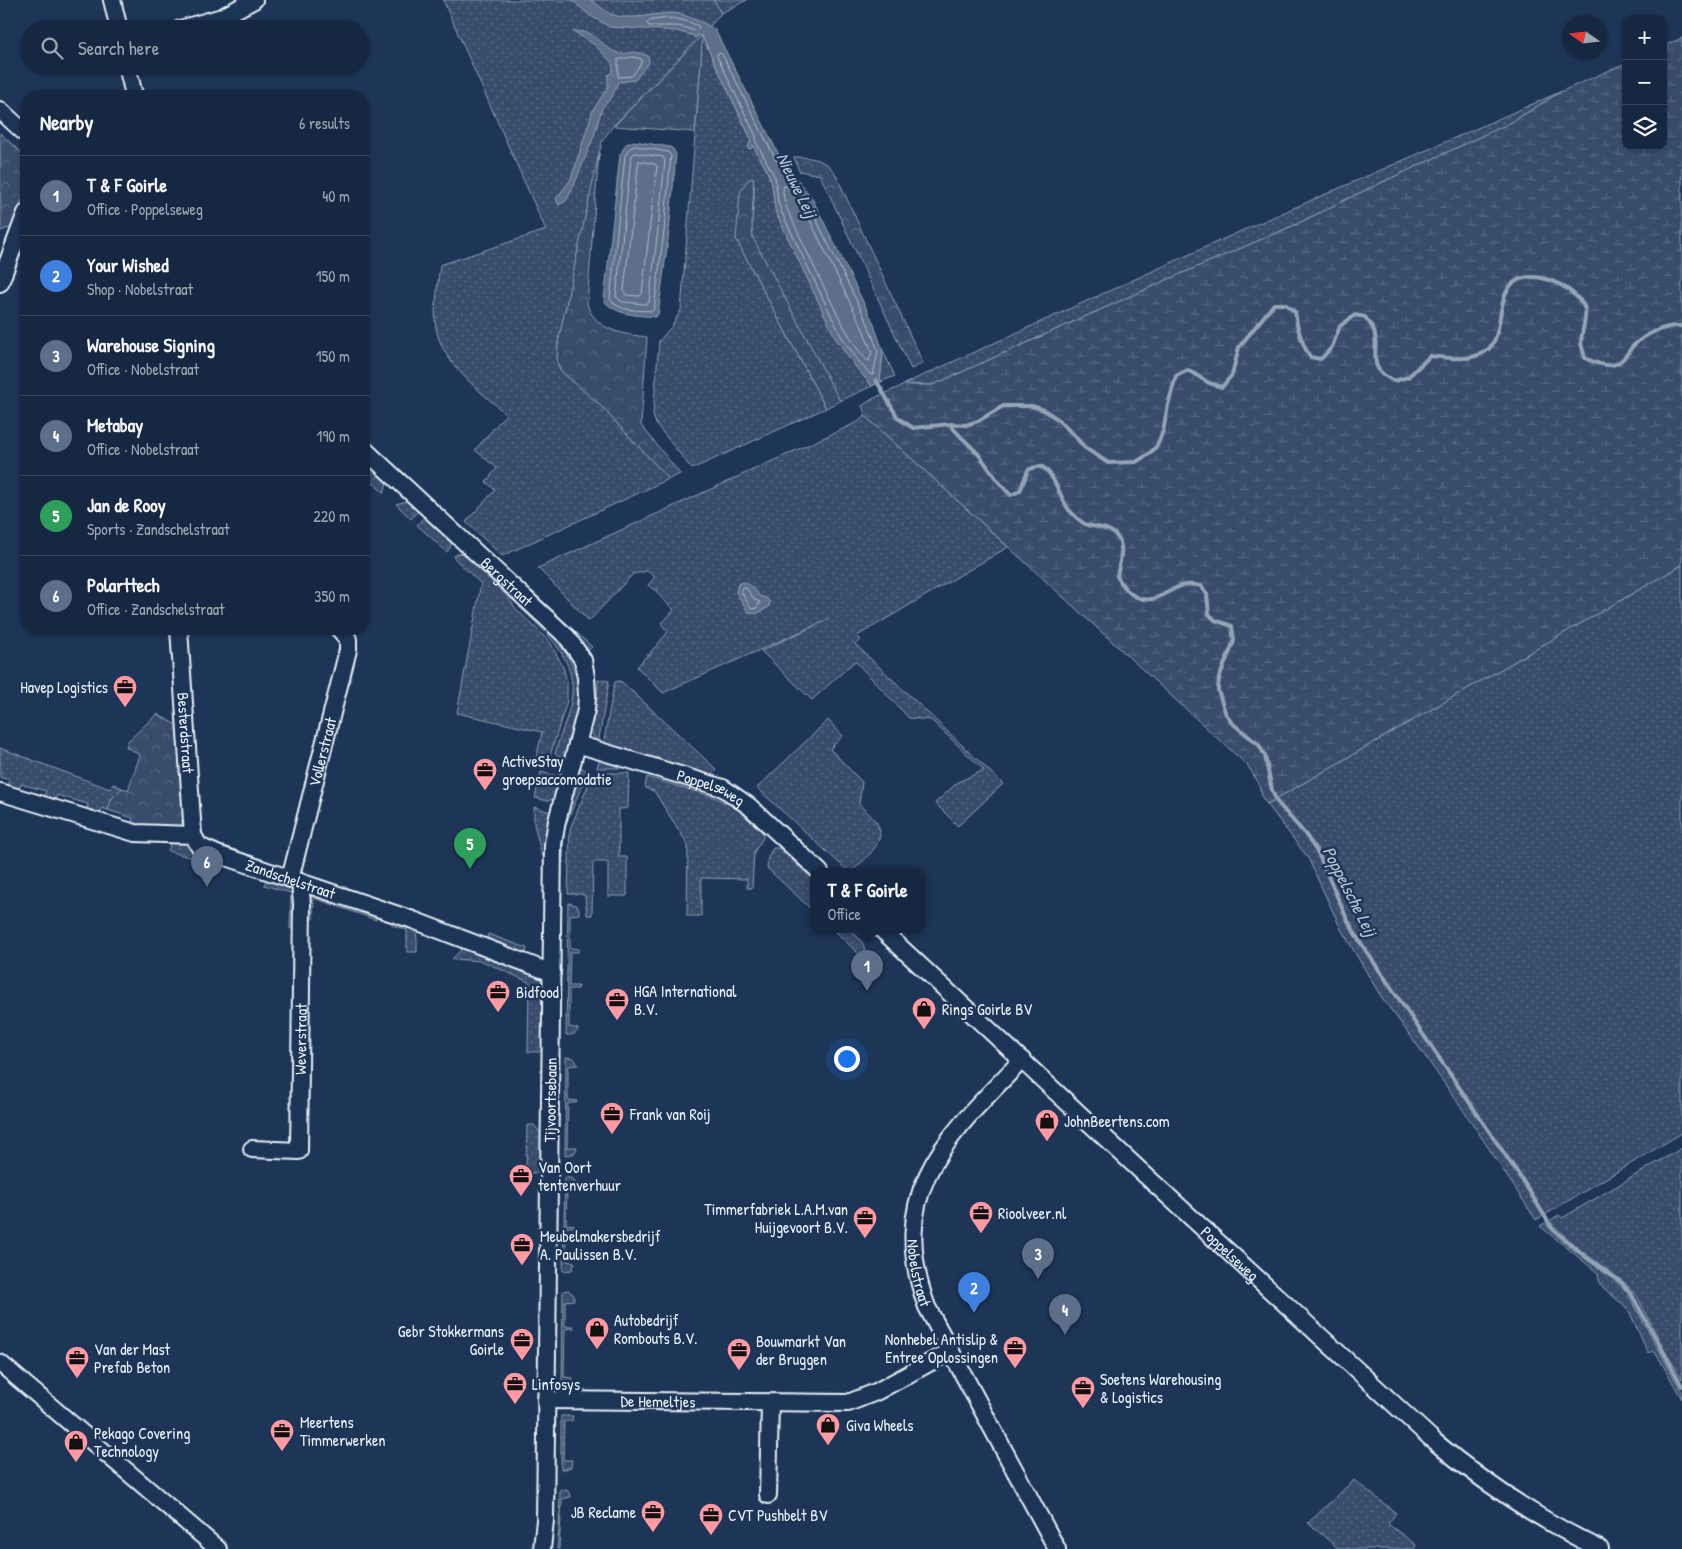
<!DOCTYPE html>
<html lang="en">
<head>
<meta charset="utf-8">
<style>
  :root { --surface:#162841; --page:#1f3048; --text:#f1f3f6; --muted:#9ea6b1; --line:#35445a; --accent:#ff9aa2 }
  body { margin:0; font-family:"Patrick Hand",sans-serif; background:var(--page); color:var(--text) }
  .controls { position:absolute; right:15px; top:15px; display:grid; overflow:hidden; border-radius:10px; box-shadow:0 1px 4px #0004 }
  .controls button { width:45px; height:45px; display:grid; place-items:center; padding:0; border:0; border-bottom:1px solid var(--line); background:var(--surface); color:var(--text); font:25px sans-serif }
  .compass { position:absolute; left:1562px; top:15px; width:45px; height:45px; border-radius:50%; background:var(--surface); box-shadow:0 1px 4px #0004; rotate:284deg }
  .you { position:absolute; left:846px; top:1058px; width:18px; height:18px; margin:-12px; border:4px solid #fff; border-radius:50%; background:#1a73e8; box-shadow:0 0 0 8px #1a73e833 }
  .badge { display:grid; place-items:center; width:32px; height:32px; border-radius:50%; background:var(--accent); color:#fff; font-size:16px; font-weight:700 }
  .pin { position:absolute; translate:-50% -41px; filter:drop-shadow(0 1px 2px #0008) }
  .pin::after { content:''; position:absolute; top:26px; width:18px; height:15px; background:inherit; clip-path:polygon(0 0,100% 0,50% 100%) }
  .popup { position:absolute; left:810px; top:868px; width:115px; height:65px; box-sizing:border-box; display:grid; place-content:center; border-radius:10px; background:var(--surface); filter:drop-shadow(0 1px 4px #0005); font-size:16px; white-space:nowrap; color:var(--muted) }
  .popup b { font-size:19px; color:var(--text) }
  .popup::after { content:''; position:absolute; left:50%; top:100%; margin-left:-10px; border:10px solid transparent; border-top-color:var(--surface) }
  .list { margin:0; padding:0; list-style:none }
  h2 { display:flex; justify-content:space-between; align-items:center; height:65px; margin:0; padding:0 20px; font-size:21px }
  h2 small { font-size:16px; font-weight:400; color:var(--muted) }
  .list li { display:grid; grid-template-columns:32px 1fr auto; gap:15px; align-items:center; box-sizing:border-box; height:80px; padding:0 20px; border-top:1px solid var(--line) }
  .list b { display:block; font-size:19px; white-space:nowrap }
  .list p { margin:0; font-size:16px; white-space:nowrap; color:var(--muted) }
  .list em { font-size:16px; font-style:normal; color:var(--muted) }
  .icon { flex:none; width:28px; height:28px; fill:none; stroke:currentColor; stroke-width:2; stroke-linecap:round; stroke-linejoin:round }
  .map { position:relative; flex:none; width:1682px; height:1549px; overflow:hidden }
  .search { position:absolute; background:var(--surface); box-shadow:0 1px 4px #0004; left:20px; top:20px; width:350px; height:55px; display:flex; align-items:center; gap:12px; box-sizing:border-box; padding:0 18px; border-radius:28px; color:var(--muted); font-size:19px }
  .panel { position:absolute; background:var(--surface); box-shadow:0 1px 4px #0004; left:20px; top:90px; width:350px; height:545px; border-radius:20px }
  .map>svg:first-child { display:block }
  .grass { fill:url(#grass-dots); stroke:#909fb2 }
  .forest { fill:url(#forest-crowns); stroke:#909fb2 }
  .wetland { fill:url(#wetland-marsh); stroke:#909fb2 }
  .water { fill:#5d7089; stroke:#95a4b5 }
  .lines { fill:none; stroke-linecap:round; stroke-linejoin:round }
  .shore { stroke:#b0bdcc; stroke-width:1 }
  .stream { stroke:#95a4b5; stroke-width:4 }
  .minor-casing { stroke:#e8f1f8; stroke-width:20 }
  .minor { stroke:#1d3557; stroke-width:16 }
  .labels { text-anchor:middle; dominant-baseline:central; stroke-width:5; stroke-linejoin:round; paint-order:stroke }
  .street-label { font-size:16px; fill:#e8f1f8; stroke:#1d3557 }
  .poi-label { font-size:16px; fill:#e8f1f8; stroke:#1d3557; text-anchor:start }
  .water-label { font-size:18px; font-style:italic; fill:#b7c4d1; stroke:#1d3557 }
</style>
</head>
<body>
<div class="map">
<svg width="1682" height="1549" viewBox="0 0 1682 1549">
  <defs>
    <pattern id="grass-dots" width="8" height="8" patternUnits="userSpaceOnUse" patternTransform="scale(1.25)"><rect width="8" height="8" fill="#374d6c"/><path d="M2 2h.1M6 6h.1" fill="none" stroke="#546782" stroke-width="1.8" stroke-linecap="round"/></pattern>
    <pattern id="forest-crowns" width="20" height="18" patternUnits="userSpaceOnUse" patternTransform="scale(1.25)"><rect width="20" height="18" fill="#374d6c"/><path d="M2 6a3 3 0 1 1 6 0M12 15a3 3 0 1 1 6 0" fill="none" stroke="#546782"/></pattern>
    <pattern id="wetland-marsh" width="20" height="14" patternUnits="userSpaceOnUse" patternTransform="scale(1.25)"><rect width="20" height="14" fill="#374d6c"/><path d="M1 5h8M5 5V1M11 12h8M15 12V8" fill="none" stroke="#546782"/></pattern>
  </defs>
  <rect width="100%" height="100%" fill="#1d3557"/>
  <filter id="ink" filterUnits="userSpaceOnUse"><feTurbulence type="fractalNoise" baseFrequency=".02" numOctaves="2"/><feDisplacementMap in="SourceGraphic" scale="10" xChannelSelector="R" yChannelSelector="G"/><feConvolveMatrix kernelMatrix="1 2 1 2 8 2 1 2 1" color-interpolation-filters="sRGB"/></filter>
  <g filter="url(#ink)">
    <path class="grass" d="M443 0H714L721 13 702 36 751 139C755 153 765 164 770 178 774 189 773 202 776 213L855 366 872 386 840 401 752 238C750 218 757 197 753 178L736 239 826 408 692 469 656 424 653 415 659 341 672 326 681 310 701 61V36L613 126 602 141 558 342 557 362 561 371 599 404 669 479 502 556 466 522 495 490 486 482 497 468 475 450 506 414C477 388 437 361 435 319 435 302 438 283 440 265L546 230Z
      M1560 92 1512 122 1353 196 1295 225 1169 279 933 385 904 384 1241 231Z
      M883 351 895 376 883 381 880 380Z
      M865 416 1008 547 857 636 861 640 855 644 1003 784 958 826 935 803 958 782 984 770 931 720 909 718 855 661 812 700 761 651 829 619 663 693 637 667 648 654 650 656 651 655 650 653 668 632 662 625V623L674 610 656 592 657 590 656 589 654 590 648 585 655 577 647 571 633 574 589 621 538 568 858 422Z
      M364 461 387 482 384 493 364 475Z
      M407 501 418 511 411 519 396 504Z
      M424 517 451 542 450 548 447 552 417 525Z
      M463 553 502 590 517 610 550 642 563 667 567 681V701L548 762 536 759 542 732 457 713 481 584 453 557 457 554Z
      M1682 565V1133L1536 1220 1470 1120 1415 1042 1380 995 1341 929 1308 858 1267 804Z
      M532 591 592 647 588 651 578 637 531 593Z
      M521 605C551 633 581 658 579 703 578 722 570 741 566 759L557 756 555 754C559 736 568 719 571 701 579 660 546 632 519 607Z
      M598 680 609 681 598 744 590 730 597 701Z
      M619 681 622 682 717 770 711 776 603 746 614 685 615 682Z
      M828 720 843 736 830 749 862 782 859 804C865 810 871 815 876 822 890 840 864 860 852 871L849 872 757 788Z
      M0 748 110 789 113 784 122 788 112 798 108 810 102 808 99 816 86 812 88 804 57 795 55 804 43 800 46 791 21 784 18 793 7 789 9 780 0 777Z
      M600 757 631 768H597Z
      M579 767 588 771 564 829 563 863H559L560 838Z
      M541 772 557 776 559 780 555 798 548 801 535 798Z
      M596 773H629L628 808 619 809V857H627V896H608V862H593L592 915H587L585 896 581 894H568L570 829 592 776Z
      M647 777 714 797 736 808 763 833V838L754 852 752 888H747V879L701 878V916H687L688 845 654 791 647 789 645 786Z
      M534 807 550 812 546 852 542 856 534 824Z
      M172 840 185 843 191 851 196 856V859L168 851Z
      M773 848H779L813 879V911L767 868 768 857Z
      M268 878 289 887 292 890 295 895V926L290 929 291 893 264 885Z
      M318 894 378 914 376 920 314 898 313 919H308V899Z
      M568 903 576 905 579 909V914L570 915V948L579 949 578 952H570L569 986H579L578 989H569V1027L578 1029C576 1035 572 1035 566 1035Z
      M394 919C418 928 417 926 417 952H407V930L392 925Z
      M838 930H851C859 939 868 945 864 959L836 932Z
      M488 934 527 948 524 958 521 952 493 941 488 943 487 939Z
      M464 947 534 973 542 981 545 1047 539 1052H528L529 982 482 961 452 959Z
      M566 1057 574 1058 578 1065 568 1066V1100L577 1101 576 1103H568L567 1147H577L575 1152 573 1154 565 1155Z
      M527 1125H534L543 1136V1167L537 1173H526Z
      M1682 1148V1379L1665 1351 1637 1296 1625 1283 1574 1245 1549 1221 1559 1215 1562 1218Z
      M565 1177 573 1179 576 1184 567 1185 566 1224 575 1225V1227H566V1261L574 1262 575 1263 572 1270 563 1271Z
      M1545 1223C1569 1252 1602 1266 1627 1292L1682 1392V1399L1655 1351 1648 1353 1630 1313 1620 1302 1600 1285 1598 1273 1540 1226Z
      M568 1290 574 1295V1300L565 1301V1326H573L574 1328 565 1329 564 1377 573 1378V1385H562L563 1291Z
      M561 1416H573L572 1421H564L563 1460H572L571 1467 566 1469H561Z
      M1354 1480 1396 1513 1388 1524 1416 1545 1414 1549H1339L1308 1523Z
      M560 1489 568 1491 571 1497 562 1499 559 1549H557L559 1529Z"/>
    <path class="forest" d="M702 35 701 61 695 132 614 126Z
      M0 133 26 157V189L12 227 1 231Z
      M599 153 587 304C596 331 622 334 647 337L641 425 680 474 669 479 599 404 561 371 557 362 558 342Z
      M794 157C811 157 825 159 835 173L923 363 911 369 820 175 799 171Z
      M753 177C755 198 750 218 753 238L840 401 826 408 736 239 740 193 746 182Z
      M157 714 178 726 186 820H182V825L176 827H131L133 818 108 810 112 798 122 788 128 790 140 755 126 747 128 741Z"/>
    <path class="wetland" d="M714 0H747L721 13Z
      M1682 38V565L1267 804 1263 799 1258 782 1248 766 865 416 866 415 862 406 872 399 904 385H933L1169 279 1295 225 1353 196 1512 122 1560 92 1626 63V146H1663V46Z"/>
    <path class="water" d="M572 0H591L610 14 621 17H636L668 13 681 14 706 24 715 30 781 159 812 198 873 322 883 351 880 380 883 381 872 386 855 366 836 339 776 213C773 202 774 189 770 178 766 166 758 157 753 145L751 149 748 148 751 139 702 36 697 35 696 38H694V36L677 31 610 27 589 15Z
      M573 31C601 31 599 47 618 53 623 55 627 53 633 52 638 52 643 54 648 56L649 62 635 80 618 82 612 97 602 108 594 136 572 190 566 201 559 205 556 199 571 179 593 110 608 87V75L613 71 612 63 596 46Z
      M634 141 670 147 673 149 676 154 669 232 658 314 656 317C637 315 618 316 604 301L620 155 626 144Z
      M743 582C749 583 757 590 759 596L766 598 770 602 769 607 756 614 748 612 736 592 738 584Z"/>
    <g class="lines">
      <path class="shore" d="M668 18C679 19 688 21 698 26L699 29 696 31 678 26H649L647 24 649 21Z
        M718 53 722 54 777 162 807 201 868 324 878 351 873 375 870 374 859 362 841 336 781 211 778 201 775 177 756 142V136L717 56Z
        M633 57 641 59 642 62 632 76 618 77V60Z
        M635 146 668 152 671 156 664 231 654 309 652 311C638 310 619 312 610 299L625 156 629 149Z
        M636 153 663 157 665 160 658 230 649 302 646 304 623 302 616 297 631 158 633 154Z
        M639 161 655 164 657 166 642 294 640 296 626 295 624 292Z
        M784 186C792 188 797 197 802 204L862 327 872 352 869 361C852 355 799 233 787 209 785 202 781 192 784 186Z
        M743 587 746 588 755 600 760 602 757 608 752 609 750 607 741 591Z"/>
      <path class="stream" d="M876 380 898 418 913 428 950 424 966 425 978 421 1003 406H1032L1044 410 1056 418 1074 435 1084 447 1108 463 1136 462 1149 454 1157 446 1163 431 1168 405 1176 376 1188 370 1209 383 1222 387 1232 375 1239 347 1274 304H1285L1295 312C1297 329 1301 342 1310 357L1321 359 1332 347 1340 326 1355 315 1365 317C1369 322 1374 328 1375 334 1378 357 1367 368 1394 381L1408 377 1430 356C1448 358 1470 362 1486 351 1508 336 1491 285 1524 278 1537 275 1549 279 1561 285 1571 291 1581 298 1585 309 1587 317 1581 334 1581 343 1582 348 1584 353 1585 358 1594 362 1602 366 1612 365 1621 364 1627 354 1632 347 1645 334 1664 325 1682 326
        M950 424C958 436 970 444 979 455 990 469 998 484 1011 495L1020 491 1028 470C1032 468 1037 466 1042 467 1053 471 1061 500 1069 510 1074 515 1080 522 1087 525 1098 528 1111 527 1118 538 1125 549 1119 564 1117 576 1127 595 1142 606 1163 595 1170 591 1177 586 1185 585 1190 584 1196 585 1201 586L1207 594 1209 614 1215 620 1232 626 1234 641 1219 678 1218 690 1225 712 1231 722 1259 745 1265 756 1272 790 1277 802 1305 834 1318 853 1347 919 1360 942 1523 1181 1552 1228 1587 1258 1621 1282 1632 1295 1682 1386"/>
      <defs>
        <g id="minor">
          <path d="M112 0 119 29"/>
          <path d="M180 29 222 17 254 0"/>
          <path d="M127 66 134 95"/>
          <path d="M0 110 26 134"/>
          <path d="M0 283 26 213"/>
          <path id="s1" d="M364 449 567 637 583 660 586 677 587 696 586 710 557 821 553 844 545 1520 542 1549"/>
          <path id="s2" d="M179 629 193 835"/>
          <path id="s3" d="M577 744 723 788 749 806 820 872"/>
          <path id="s4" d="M0 792 135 833 193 835 199 846 217 854 413 920 552 973"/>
          <path id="s5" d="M290 879 348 650V639L339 629"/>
          <path id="s6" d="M882 930 1144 1174 1434 1441C1485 1484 1540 1520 1600 1549"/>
          <path id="s7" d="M1022 1060C947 1137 885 1191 927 1307L1057 1549"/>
          <path id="s8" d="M252 1149 299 1151 302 904 300 882"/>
          <path d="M0 1363 218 1549"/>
          <path id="s9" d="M546 1400 848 1403 876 1392 951 1351"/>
          <path d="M768 1495 770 1403"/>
        </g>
      </defs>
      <use href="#minor" class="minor-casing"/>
      <use href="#minor" class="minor"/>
    </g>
  </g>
  <defs>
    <symbol id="office-pin" viewBox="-11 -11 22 30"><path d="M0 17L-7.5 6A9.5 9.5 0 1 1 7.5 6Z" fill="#ff9aa2" stroke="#1d3557"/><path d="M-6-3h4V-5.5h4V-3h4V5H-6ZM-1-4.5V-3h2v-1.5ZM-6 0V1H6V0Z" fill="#111"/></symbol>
    <symbol id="shop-pin" viewBox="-11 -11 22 30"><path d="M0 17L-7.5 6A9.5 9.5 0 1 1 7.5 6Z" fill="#ff9aa2" stroke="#1d3557"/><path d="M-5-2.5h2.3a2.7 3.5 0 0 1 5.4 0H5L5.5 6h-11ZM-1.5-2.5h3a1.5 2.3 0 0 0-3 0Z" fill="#111"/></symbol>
  </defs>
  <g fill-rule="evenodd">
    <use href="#office-pin" x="111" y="673" width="28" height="38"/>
    <use href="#office-pin" x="471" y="756" width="28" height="38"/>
    <use href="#office-pin" x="484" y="978" width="28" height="38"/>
    <use href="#office-pin" x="603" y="986" width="28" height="38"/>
    <use href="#shop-pin" x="910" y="995" width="28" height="38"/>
    <use href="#office-pin" x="598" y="1100" width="28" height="38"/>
    <use href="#shop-pin" x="1033" y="1107" width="28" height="38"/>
    <use href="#office-pin" x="507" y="1162" width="28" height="38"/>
    <use href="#office-pin" x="967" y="1199" width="28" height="38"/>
    <use href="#office-pin" x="851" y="1204" width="28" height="38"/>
    <use href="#office-pin" x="508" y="1231" width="28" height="38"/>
    <use href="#shop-pin" x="583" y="1315" width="28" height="38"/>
    <use href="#office-pin" x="508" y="1326" width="28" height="38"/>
    <use href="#office-pin" x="1001" y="1334" width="28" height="38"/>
    <use href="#office-pin" x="725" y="1336" width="28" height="38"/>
    <use href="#office-pin" x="63" y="1344" width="28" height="38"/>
    <use href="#office-pin" x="501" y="1370" width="28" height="38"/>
    <use href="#office-pin" x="1069" y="1374" width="28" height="38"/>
    <use href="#shop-pin" x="814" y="1411" width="28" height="38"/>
    <use href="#office-pin" x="268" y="1417" width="28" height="38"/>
    <use href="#shop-pin" x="62" y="1428" width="28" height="38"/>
    <use href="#office-pin" x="639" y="1498" width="28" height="38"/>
    <use href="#office-pin" x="697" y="1501" width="28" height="38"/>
  </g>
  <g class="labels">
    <g class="street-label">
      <text stroke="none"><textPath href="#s1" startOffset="195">Bergstraat</textPath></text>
      <text stroke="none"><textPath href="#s2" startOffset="104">Besterdstraat</textPath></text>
      <text stroke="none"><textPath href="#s5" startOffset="131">Vollerstraat</textPath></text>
      <text stroke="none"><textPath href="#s3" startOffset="141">Poppelseweg</textPath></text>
      <text stroke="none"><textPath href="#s4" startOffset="309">Zandschelstraat</textPath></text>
      <text stroke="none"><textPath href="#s8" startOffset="159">Weverstraat</textPath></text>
      <text transform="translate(550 1100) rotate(-89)">Tijvoortsebaan</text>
      <text stroke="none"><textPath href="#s6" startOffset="475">Poppelseweg</textPath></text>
      <text stroke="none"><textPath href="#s7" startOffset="250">Nobelstraat</textPath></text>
      <text stroke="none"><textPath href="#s9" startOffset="112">De Hemeltjes</textPath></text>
    </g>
    <g class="poi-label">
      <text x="108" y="687" text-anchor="end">Havep Logistics</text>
      <text x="502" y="761">ActiveStay<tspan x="502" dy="18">groepsaccomodatie</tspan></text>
      <text x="634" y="991">HGA International<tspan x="634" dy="18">B.V.</tspan></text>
      <text x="516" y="992">Bidfood</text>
      <text x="942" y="1009">Rings Goirle BV</text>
      <text x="630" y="1114">Frank van Roij</text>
      <text x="1064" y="1121">JohnBeertens.com</text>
      <text x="538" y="1167">Van Oort<tspan x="538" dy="18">tentenverhuur</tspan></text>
      <text x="848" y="1209" text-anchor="end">Timmerfabriek L.A.M.van<tspan x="848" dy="18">Huijgevoort B.V.</tspan></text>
      <text x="998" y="1213">Rioolveer.nl</text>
      <text x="540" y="1236">Meubelmakersbedrijf<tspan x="540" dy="18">A. Paulissen B.V.</tspan></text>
      <text x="614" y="1320">Autobedrijf<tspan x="614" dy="18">Rombouts B.V.</tspan></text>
      <text x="504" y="1331" text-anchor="end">Gebr Stokkermans<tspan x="504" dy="18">Goirle</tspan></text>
      <text x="998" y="1339" text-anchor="end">Nonhebel Antislip &amp;<tspan x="998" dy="18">Entree Oplossingen</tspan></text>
      <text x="756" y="1341">Bouwmarkt Van<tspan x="756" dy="18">der Bruggen</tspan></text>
      <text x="94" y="1349">Van der Mast<tspan x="94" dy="18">Prefab Beton</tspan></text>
      <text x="1100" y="1379">Soetens Warehousing<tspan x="1100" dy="18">&amp; Logistics</tspan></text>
      <text x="532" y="1384">Linfosys</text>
      <text x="300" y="1422">Meertens<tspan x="300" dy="18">Timmerwerken</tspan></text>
      <text x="846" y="1425">Giva Wheels</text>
      <text x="94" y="1433">Pekago Covering<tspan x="94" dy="18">Technology</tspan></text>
      <text x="636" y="1512" text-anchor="end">JB Reclame</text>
      <text x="728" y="1515">CVT Pushbelt BV</text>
    </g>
    <g class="water-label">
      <text transform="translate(797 185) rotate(64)">Nieuwe Leij</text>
      <text transform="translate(1350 891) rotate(63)">Poppelsche Leij</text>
    </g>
  </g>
</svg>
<div class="controls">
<button>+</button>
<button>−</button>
<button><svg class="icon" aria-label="layers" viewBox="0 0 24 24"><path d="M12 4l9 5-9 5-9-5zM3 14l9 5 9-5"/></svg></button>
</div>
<svg class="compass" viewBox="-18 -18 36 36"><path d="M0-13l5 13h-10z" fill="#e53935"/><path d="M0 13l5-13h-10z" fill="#9ea6b1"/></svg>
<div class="you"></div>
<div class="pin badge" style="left:867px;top:991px;background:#5c6f8a">1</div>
<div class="popup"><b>T &amp; F Goirle</b>Office</div>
<div class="pin badge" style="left:974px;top:1313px;background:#3f7fe0">2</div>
<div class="pin badge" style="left:1038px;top:1279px;background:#5c6f8a">3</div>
<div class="pin badge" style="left:1065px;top:1335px;background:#5c6f8a">4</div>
<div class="pin badge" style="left:470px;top:869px;background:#2e9e5b">5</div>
<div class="pin badge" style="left:207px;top:887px;background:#5c6f8a">6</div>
<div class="search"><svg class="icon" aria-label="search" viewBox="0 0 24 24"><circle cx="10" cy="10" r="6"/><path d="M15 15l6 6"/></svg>Search here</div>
<section class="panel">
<h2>Nearby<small>6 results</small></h2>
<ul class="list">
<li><span class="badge" style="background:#5c6f8a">1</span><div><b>T &amp; F Goirle</b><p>Office · Poppelseweg</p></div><em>40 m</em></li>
<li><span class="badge" style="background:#3f7fe0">2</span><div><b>Your Wished</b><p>Shop · Nobelstraat</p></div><em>150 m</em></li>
<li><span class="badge" style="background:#5c6f8a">3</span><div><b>Warehouse Signing</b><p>Office · Nobelstraat</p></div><em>150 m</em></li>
<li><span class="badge" style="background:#5c6f8a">4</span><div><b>Metabay</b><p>Office · Nobelstraat</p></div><em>190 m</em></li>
<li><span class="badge" style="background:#2e9e5b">5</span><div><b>Jan de Rooy</b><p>Sports · Zandschelstraat</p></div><em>220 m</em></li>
<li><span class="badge" style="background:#5c6f8a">6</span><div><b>Polarttech</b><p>Office · Zandschelstraat</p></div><em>350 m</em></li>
</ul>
</section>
</div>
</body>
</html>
